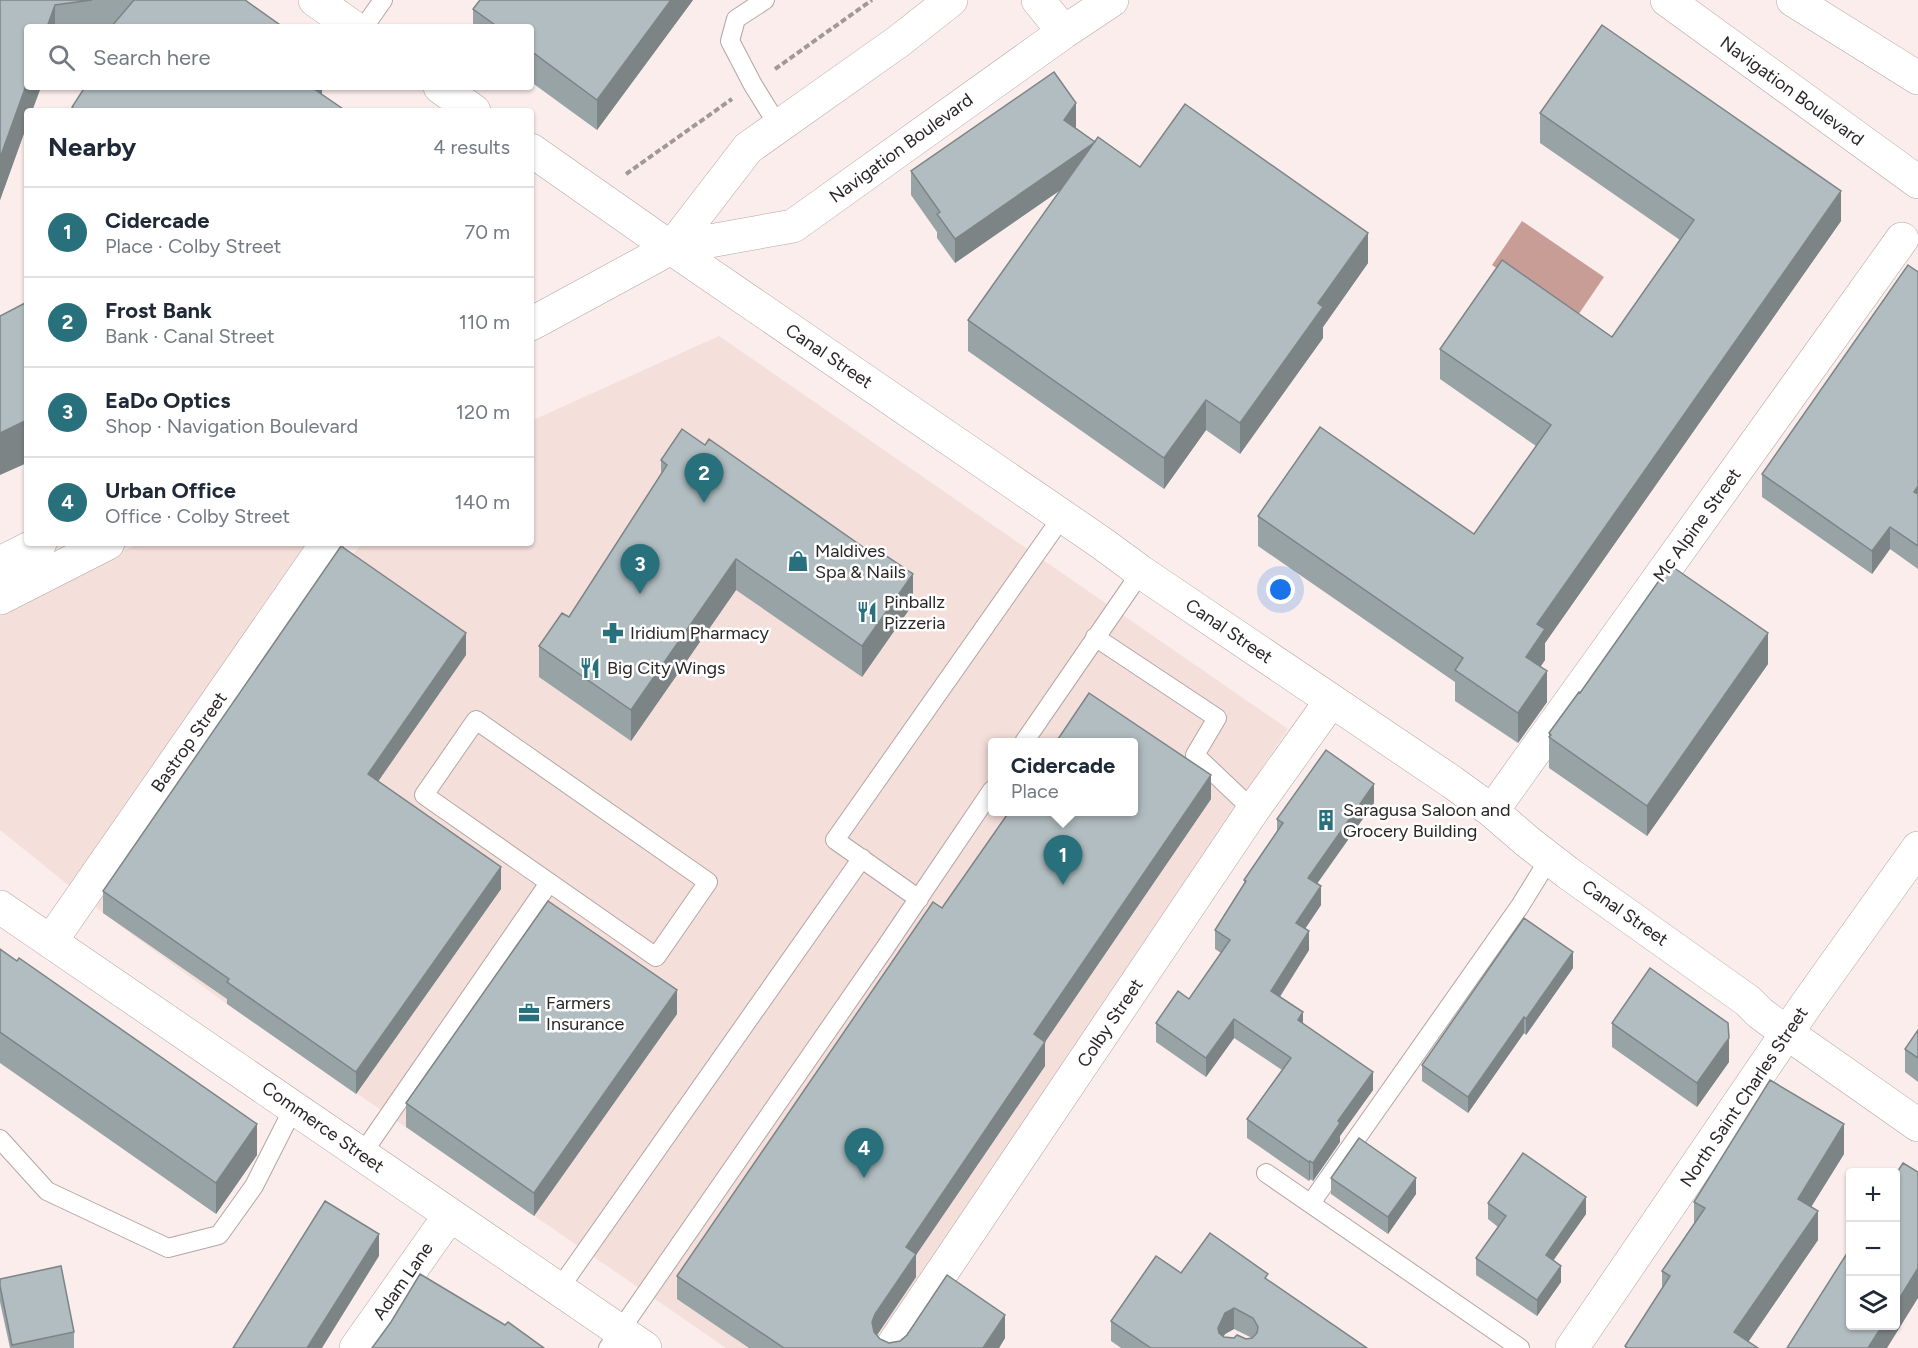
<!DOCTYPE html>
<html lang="en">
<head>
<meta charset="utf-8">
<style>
  :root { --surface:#fff; --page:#f2f2f3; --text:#1f2937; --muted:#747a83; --line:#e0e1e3; --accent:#29707d }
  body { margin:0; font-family:Figtree,sans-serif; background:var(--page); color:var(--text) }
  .controls { position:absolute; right:18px; bottom:18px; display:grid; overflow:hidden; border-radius:6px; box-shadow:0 2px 4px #0004 }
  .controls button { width:54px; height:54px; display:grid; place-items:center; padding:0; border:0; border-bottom:2px solid var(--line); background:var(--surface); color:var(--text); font:30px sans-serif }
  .you { position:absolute; left:1281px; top:590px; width:21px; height:21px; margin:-15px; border:4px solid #fff; border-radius:50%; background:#1a73e8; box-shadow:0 0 0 9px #1a73e833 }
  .badge { display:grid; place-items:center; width:39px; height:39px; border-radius:50%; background:var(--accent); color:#fff; font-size:20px; font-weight:700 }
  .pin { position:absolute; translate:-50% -50px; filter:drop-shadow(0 2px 3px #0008) }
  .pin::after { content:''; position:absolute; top:32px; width:21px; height:18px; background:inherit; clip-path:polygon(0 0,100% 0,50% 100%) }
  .popup { position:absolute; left:988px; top:738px; width:150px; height:78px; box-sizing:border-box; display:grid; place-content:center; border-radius:6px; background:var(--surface); filter:drop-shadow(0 2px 4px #0005); font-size:20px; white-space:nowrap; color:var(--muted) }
  .popup b { font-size:22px; color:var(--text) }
  .popup::after { content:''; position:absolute; left:50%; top:100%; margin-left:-12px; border:12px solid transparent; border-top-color:var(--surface) }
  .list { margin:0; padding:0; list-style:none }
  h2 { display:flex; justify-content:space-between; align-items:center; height:78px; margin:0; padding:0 24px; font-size:26px }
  h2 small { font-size:20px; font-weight:400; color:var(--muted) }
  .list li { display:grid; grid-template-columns:39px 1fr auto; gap:18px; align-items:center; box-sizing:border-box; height:90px; padding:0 24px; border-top:2px solid var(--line) }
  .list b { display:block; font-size:22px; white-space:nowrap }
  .list p { margin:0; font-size:20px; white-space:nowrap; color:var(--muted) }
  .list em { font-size:20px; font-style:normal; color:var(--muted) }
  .icon { flex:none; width:33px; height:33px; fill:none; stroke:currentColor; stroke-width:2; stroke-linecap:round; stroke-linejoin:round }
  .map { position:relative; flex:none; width:1918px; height:1348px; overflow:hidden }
  .search { position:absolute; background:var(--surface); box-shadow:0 2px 4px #0004; left:24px; top:24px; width:510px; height:66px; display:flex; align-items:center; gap:15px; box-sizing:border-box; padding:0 21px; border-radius:6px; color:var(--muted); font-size:22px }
  .panel { position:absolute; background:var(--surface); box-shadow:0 2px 4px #0004; left:24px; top:108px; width:510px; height:438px; border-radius:6px }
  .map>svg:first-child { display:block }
  .built { fill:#f4dfdb; fill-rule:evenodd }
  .water { fill:#c89d96 }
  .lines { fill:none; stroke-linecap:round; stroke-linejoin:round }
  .lane-casing { stroke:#b2a6a4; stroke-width:20 }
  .street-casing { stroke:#b2a6a4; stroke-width:34 }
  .secondary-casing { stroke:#b2a6a4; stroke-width:34 }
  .primary-casing { stroke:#b2a6a4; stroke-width:34 }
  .path { stroke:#a19897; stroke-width:4; stroke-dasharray:6 3; stroke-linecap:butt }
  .lane { stroke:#fff; stroke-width:18 }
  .street { stroke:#fff; stroke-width:33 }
  .secondary { stroke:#fff; stroke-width:33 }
  .primary { stroke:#fff; stroke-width:33 }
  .wall { fill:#98a3a5; fill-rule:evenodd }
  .shaded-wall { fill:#7c8486 }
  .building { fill:#b1bdc0; stroke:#7c8486; stroke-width:1.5; fill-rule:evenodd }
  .labels { text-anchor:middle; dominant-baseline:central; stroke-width:5; stroke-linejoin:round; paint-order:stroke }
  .street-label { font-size:18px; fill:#2a2625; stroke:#fefefe }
  .poi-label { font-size:18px; fill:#2a2625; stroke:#fefefe; text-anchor:start }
</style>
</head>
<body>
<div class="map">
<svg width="1918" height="1348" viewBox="0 0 1918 1348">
  <rect width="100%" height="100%" fill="#faedeb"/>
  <path class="built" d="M719 336 1288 729 873 1348H726L227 1004 103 913 0 830V610L140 543H313L344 564 363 543H531V421ZM992 742H1134V812H992Z"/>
  <path class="water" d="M1522 221 1604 277 1574 321 1492 265Z"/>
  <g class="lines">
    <defs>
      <path id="lane" d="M765 0 736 19 730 41 753 85 779 127
        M364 27 383 0
        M1095 637 1217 718 1195 755 1253 810
        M476 720 708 882 656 957 424 795Z
        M1024 742 1141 572
        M919 899 835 840 1062 517
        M0 1139 47 1191 168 1248 219 1235 254 1186 294 1107
        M362 1154 549 883
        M1266 1173 1520 1348
        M1311 1203 1520 906 1549 859
        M559 1289 862 858
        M608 1348 885 948 992 790"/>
      <path id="street" d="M315 0 353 27
        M440 87 474 111
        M531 150 671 248
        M1492 811 1902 239
        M51 941 327 543
        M356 1348 450 1215
        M891 1348 1253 810 1331 701
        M1572 1348 1806 1005 1918 848"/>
      <path id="secondary" d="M671 248 1103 544 1141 572 1452 782 1492 811 1528 842 1568 873 1748 1001 1760 1013 1787 1033 1918 1125
        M0 907 645 1348"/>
      <path id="primary" d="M1038 0 1064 32
        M1667 0 1918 182
        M1793 0 1918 78
        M671 248 748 148 899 41 951 0
        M531 324 671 248 793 226 1064 32 1112 0
        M0 563 40 543
        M0 598 108 543"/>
    </defs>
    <use href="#lane" class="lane-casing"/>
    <use href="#street" class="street-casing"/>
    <use href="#secondary" class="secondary-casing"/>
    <use href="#primary" class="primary-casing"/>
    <path class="path" d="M775 69 872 0
      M626 174 732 99"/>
    <use href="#lane" class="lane"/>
    <use href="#street" class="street"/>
    <use href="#secondary" class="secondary"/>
    <use href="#primary" class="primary"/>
  </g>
  <path class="wall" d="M0 0H245L283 27H27V87H41L32 111H27V125L0 200Z
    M693 0 597 130 531 82V27H473V9Z
    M1540 113 1841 221 1545 643V660L1540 667 1547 702 1518 743 1455 701V682L1258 546V516L1474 534 1536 446 1440 379V349L1612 337 1680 240 1540 143Z
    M1075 127 1095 142 1140 167 1368 263 1323 327V338L1240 454 1206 430 1164 489 968 351V320L1062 189 955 263 937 238V232L911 195V171L1076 127Z
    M1918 272V569L1890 549 1872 574 1762 497V474Z
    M661 460 913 604 862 677 736 590 631 741 539 677V646L569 617 661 474Z
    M466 655 378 781 501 889 356 1094 227 1004V999L103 913V891Z
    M1768 664 1647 836 1549 768V733L1580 693Z
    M1211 799 1045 1042V1066L916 1255V1277L877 1335 880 1339 889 1343 1005 1338 999 1348H749L677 1299V1276L942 908Z
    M1374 803 1317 884 1321 905 1305 929 1309 950 1280 997 1303 1023 1373 1090 1340 1136V1142L1313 1181 1310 1179 1309 1181 1247 1138V1119L1282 1070 1234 1038 1206 1077 1156 1042V1023L1189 999 1221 953 1215 949V930L1244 884V880L1277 831V819Z
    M0 949 17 961 257 1155 216 1214 0 1063Z
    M1573 968 1526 1035 1524 1033 1468 1113 1422 1081V1065Z
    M677 1014 534 1216 406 1127V1103Z
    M1612 1023 1729 1062 1697 1107 1612 1047Z
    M1918 1030V1082L1905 1072V1049Z
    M1844 1154 1811 1207 1818 1240 1748 1342 1758 1348H1625V1346L1662 1289V1271L1694 1224V1202Z
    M1331 1178 1416 1194 1388 1234 1331 1194Z
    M1488 1203 1586 1214 1553 1260 1561 1282 1537 1316 1476 1275V1258L1498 1227 1488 1219Z
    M1181 1273 1268 1280 1367 1348H1121L1111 1341V1321ZM1234 1329 1252 1338 1246 1339 1223 1337 1225 1334Z
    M0 1279 74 1332V1348H10L0 1302Z"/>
  <path class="shaded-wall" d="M671 0H693L597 130V100Z
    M55 5V27H47Z
    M27 83V87H41L32 111H27V125L0 200V158Z
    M303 87H322V97Z
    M1076 103V127L1064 144V120Z
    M1095 142V166L955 263V239Z
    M1841 191V221L1545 643V660L1526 688V657L1537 624Z
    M1368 233V263L1323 327V338L1240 454V423L1318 303Z
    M1206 400V430L1164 489V458Z
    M27 420V463L0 475V433Z
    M1918 486V509L1914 492Z
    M1890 527V549L1872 574V551Z
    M736 559V590L631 741V710Z
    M913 574V604L862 677V646Z
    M466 633V655L368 796V774Z
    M1768 633V664L1647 836V806Z
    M1547 671V702L1518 743V713Z
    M1211 775V799L1034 1058V1034Z
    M1374 784V803L1308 896V878Z
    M501 867V889L356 1094V1072Z
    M1321 886V905L1296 942V923Z
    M1309 931V950L1271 1010V991Z
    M1573 952V968L1526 1035V1019Z
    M677 990V1014L534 1216V1193Z
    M1303 1012V1031L1298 1020Z
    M1524 1017V1033L1468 1113V1097Z
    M1234 1019V1038L1206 1077V1058Z
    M1729 1038V1062L1697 1107V1083Z
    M1045 1042V1066L916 1255V1277L875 1338 872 1322 906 1247Z
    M1373 1072V1090L1340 1136V1142L1313 1181V1163L1338 1121Z
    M257 1124V1155L216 1214V1183Z
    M1844 1124V1154L1798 1228V1199Z
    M1310 1161V1179L1309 1181V1162Z
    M1416 1178V1194L1388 1234V1217Z
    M1586 1197V1214L1546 1271V1255Z
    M1818 1211V1240L1744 1348 1734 1332Z
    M379 1234V1256L322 1348H307Z
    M1561 1266V1282L1537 1316V1300Z
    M1918 1268V1298L1887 1348H1868L1882 1326H1896V1304Z
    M1234 1308V1329L1225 1334 1218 1348V1328L1225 1313Z
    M1005 1315V1338L999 1348H983Z"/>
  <path class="building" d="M0 0H92L55 5 47 27H27V83L0 158Z
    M134 0H245L283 27H111Z
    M480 0H671L597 100 531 51V27H498L473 9Z
    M1602 25 1841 191 1537 624 1545 629 1526 657 1547 671 1518 713 1455 670 1463 658 1258 516 1320 427 1474 534 1551 425 1440 349 1502 260 1612 337 1694 220 1540 113Z
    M1054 72 1076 103 1064 120 1095 142 955 239 937 214 940 212 911 171Z
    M85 87H311L346 111H132L129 109 127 111H77L72 107Z
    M1185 104 1368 233 1318 303 1323 307 1240 423 1206 400 1164 458 968 320 1098 137 1140 167Z
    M1908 265 1918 272V486L1914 492 1918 494V546L1890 527 1872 551 1762 474Z
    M27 302V420L0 433V316Z
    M682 429 705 445 709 439 873 554 876 549 913 574 862 646 736 559 631 710 539 646 562 613 569 617 667 465 661 460Z
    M341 546 466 633 368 774 501 867 356 1072 227 982 229 979 103 891Z
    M1670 565 1768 633 1647 806 1549 737 1551 735 1549 733 1579 692 1580 693Z
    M1089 693 1211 775 1034 1034 1045 1042 906 1247 916 1254 875 1314 872 1322 874 1332 880 1339 889 1343 900 1341 907 1335 947 1275 1005 1315 983 1348H784L677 1276 933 902 942 908 1009 812H1134V742H1056Z
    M1326 750 1374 784 1308 878 1321 886 1296 923 1309 931 1271 991 1303 1012 1298 1020 1373 1072 1338 1121 1340 1123 1313 1163 1310 1161 1309 1162 1247 1119 1291 1058 1234 1019 1206 1058 1156 1023 1178 991 1189 999 1230 940 1215 930 1246 881 1244 880 1283 823 1277 819Z
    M548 901 677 990 534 1193 406 1103Z
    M1524 918 1573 952 1526 1019 1524 1017 1468 1097 1422 1065Z
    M0 949 17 961 19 958 257 1124 216 1183 0 1032Z
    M1650 968 1728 1023 1729 1038 1697 1083 1612 1023Z
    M1918 1030V1058L1905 1049Z
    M1770 1080 1844 1124 1798 1199 1818 1211 1734 1332 1758 1348H1628L1625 1346 1670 1276 1662 1271 1705 1208 1694 1202Z
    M1359 1138 1416 1178 1388 1217 1331 1178Z
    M1523 1153 1586 1197 1546 1255 1561 1266 1537 1300 1476 1258 1506 1216 1488 1203Z
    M1903 1163 1918 1172V1268L1896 1304V1174Z
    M325 1201 379 1234 307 1348H233Z
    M1210 1233 1268 1274 1265 1278 1367 1348H1151L1111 1321 1156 1256 1181 1273ZM1234 1308 1253 1318 1258 1327 1257 1333 1252 1338 1246 1339 1237 1335 1234 1338 1224 1337 1219 1333 1218 1328 1225 1313Z
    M1851 1247V1326H1882L1868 1348H1787Z
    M61 1266 74 1332 12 1345 0 1286V1279Z
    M420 1274 505 1325 508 1322 544 1348H372L391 1322Z"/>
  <defs>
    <symbol id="shop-bare" viewBox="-9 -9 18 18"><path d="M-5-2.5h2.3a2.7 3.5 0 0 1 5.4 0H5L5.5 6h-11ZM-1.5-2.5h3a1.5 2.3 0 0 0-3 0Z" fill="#29707d" stroke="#fefefe" stroke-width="2.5" paint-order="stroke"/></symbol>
    <symbol id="restaurant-bare" viewBox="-9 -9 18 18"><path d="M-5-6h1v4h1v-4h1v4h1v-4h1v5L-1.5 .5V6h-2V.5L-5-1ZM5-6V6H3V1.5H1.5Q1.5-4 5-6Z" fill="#29707d" stroke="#fefefe" stroke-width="2.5" paint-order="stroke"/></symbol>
    <symbol id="pharmacy-bare" viewBox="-9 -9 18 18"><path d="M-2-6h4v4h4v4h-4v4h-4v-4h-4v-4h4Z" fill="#29707d" stroke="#fefefe" stroke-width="2.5" paint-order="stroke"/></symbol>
    <symbol id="building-bare" viewBox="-9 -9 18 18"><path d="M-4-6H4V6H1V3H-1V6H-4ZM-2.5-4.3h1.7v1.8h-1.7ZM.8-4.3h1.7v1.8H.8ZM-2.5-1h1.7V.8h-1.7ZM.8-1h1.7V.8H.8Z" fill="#29707d" stroke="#fefefe" stroke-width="2.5" paint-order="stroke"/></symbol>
    <symbol id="office-bare" viewBox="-9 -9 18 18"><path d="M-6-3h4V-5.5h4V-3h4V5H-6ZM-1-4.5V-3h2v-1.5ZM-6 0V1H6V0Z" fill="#29707d" stroke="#fefefe" stroke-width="2.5" paint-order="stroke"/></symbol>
  </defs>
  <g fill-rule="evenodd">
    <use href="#shop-bare" x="783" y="546" width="30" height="30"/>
    <use href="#restaurant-bare" x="852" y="597" width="30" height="30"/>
    <use href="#pharmacy-bare" x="598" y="618" width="30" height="30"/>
    <use href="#restaurant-bare" x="575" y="653" width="30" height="30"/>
    <use href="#building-bare" x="1311" y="805" width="30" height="30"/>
    <use href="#office-bare" x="514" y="998" width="30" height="30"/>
  </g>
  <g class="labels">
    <g class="street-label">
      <text transform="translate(1792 91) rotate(36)">Navigation Boulevard</text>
      <text transform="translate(901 148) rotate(-36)">Navigation Boulevard</text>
      <text transform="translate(829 356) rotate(34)">Canal Street</text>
      <text transform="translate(1697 525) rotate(-54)">Mc Alpine Street</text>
      <text transform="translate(1229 631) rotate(34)">Canal Street</text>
      <text transform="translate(189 742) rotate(-55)">Bastrop Street</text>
      <text transform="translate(1625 913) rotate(35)">Canal Street</text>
      <text transform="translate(1110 1023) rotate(-56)">Colby Street</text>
      <text transform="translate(1744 1097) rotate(-56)">North Saint Charles Street</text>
      <text transform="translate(323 1127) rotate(35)">Commerce Street</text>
      <text transform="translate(403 1281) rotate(-55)">Adam Lane</text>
    </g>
    <g class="poi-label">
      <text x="815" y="551">Maldives<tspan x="815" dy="21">Spa &amp; Nails</tspan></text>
      <text x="884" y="602">Pinballz<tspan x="884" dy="21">Pizzeria</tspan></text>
      <text x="630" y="633">Iridium Pharmacy</text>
      <text x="607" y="668">Big City Wings</text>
      <text x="1343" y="810">Saragusa Saloon and<tspan x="1343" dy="21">Grocery Building</tspan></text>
      <text x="546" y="1003">Farmers<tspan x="546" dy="21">Insurance</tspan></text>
    </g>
  </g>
</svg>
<div class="controls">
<button>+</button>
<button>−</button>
<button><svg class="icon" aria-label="layers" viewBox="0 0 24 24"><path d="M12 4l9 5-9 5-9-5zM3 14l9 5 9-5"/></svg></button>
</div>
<div class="you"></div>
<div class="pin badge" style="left:1063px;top:885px">1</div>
<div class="popup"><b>Cidercade</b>Place</div>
<div class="pin badge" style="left:704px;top:503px">2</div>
<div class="pin badge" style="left:640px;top:594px">3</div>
<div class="pin badge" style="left:864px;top:1178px">4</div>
<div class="search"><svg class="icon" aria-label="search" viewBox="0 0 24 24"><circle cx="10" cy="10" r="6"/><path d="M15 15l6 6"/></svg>Search here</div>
<section class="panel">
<h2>Nearby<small>4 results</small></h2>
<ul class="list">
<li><span class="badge">1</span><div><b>Cidercade</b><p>Place · Colby Street</p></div><em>70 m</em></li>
<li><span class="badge">2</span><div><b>Frost Bank</b><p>Bank · Canal Street</p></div><em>110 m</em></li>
<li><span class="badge">3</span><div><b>EaDo Optics</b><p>Shop · Navigation Boulevard</p></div><em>120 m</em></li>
<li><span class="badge">4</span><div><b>Urban Office</b><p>Office · Colby Street</p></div><em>140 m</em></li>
</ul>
</section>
</div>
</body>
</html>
